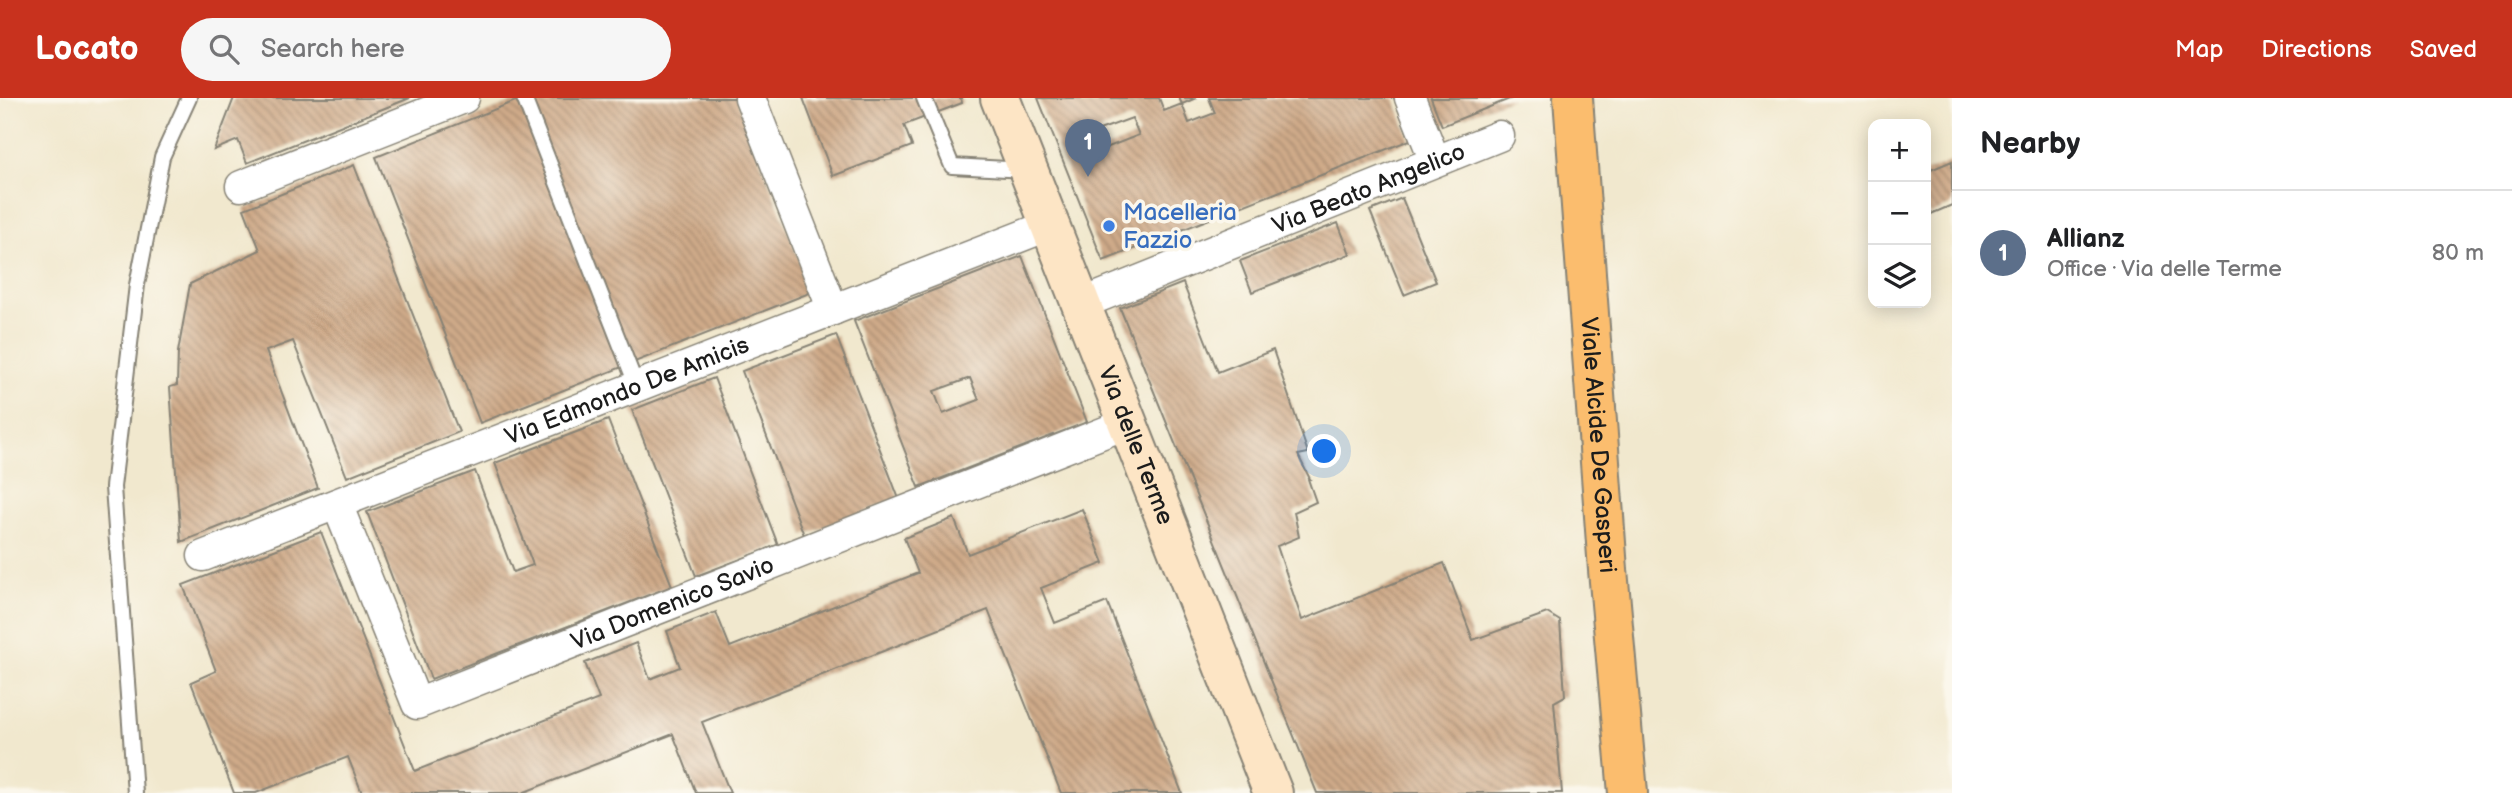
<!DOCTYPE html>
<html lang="en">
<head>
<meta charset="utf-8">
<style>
  :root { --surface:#fff; --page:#f6f6f6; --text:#202124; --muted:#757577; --line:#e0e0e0; --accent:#c8321e }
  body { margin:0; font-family:"Balsamiq Sans",sans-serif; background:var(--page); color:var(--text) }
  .controls { position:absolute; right:21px; top:21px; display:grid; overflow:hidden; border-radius:14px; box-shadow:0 4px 18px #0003 }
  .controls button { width:63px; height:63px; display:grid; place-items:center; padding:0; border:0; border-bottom:2px solid var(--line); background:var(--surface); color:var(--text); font:35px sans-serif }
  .you { position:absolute; left:1325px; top:354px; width:24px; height:24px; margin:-18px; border:5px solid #fff; border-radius:50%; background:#1a73e8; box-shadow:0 0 0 10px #1a73e833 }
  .badge { display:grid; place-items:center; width:46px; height:46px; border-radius:50%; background:var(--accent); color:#fff; font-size:23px; font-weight:700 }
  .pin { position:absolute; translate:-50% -58px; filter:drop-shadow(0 2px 4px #0008) }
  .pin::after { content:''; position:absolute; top:37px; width:24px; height:21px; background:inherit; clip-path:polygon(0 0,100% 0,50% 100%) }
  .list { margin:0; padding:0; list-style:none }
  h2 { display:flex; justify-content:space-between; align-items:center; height:91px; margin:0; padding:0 28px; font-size:30px }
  h2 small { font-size:23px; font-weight:400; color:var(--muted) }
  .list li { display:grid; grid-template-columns:46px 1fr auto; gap:21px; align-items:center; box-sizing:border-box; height:126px; padding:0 28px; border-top:2px solid var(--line) }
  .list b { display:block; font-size:26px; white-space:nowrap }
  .list p { margin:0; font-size:23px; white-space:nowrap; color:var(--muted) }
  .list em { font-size:23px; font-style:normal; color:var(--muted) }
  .icon { flex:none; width:38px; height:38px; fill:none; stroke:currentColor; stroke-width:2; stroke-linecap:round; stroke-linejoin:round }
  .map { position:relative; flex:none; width:1952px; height:695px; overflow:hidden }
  header { display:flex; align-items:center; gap:42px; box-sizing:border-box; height:98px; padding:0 35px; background:var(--accent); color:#fff }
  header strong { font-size:33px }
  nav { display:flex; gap:38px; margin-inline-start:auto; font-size:24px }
  .search { width:490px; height:63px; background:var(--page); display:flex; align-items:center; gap:18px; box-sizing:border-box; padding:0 24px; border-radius:38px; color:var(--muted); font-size:26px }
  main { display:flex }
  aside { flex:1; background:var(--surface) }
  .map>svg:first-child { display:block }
  .building { fill:url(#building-back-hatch); fill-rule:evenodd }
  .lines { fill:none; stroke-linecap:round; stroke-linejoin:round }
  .lane-casing { stroke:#868275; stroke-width:18 }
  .street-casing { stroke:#868275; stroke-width:33 }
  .secondary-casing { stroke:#868275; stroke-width:42 }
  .primary-casing { stroke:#868275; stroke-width:42 }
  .lane { stroke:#fff; stroke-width:14 }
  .street { stroke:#fff; stroke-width:30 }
  .secondary { stroke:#fde5c5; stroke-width:38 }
  .primary { stroke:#fbbd6e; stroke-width:38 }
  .shop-dot { fill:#3f7fe0; stroke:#fbf7ec; stroke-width:2.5 }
  .labels { text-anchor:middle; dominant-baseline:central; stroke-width:7; stroke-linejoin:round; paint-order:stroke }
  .street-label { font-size:24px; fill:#1c1c1c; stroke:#fbf7ec }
  .shop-label { font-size:24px; fill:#366cbe; stroke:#fbf7ec; text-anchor:start }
</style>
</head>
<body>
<header>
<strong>Locato</strong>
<div class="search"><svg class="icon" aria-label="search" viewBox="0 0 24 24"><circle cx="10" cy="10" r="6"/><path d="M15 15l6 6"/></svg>Search here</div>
<nav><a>Map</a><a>Directions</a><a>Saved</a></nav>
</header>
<main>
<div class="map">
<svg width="1952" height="695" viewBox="0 0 1952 695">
  <defs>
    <pattern id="building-back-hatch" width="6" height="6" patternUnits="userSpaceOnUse" patternTransform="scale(1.75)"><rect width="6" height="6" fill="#cfaa89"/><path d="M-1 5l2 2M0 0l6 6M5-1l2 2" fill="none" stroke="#a78a6f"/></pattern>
  </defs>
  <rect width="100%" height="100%" fill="#fbf7ec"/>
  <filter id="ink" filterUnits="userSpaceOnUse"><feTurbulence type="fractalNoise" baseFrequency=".0143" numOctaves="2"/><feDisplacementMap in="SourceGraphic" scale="14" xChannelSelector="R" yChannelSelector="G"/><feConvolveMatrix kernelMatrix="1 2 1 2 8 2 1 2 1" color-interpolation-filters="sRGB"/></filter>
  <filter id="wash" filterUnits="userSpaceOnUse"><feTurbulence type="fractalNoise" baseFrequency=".00686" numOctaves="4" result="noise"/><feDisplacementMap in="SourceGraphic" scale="28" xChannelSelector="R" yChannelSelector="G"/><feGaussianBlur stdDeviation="1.57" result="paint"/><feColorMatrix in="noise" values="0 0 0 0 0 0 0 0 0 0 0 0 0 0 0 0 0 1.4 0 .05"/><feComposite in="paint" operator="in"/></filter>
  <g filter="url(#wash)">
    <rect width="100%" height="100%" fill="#f1e8ce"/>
    <g id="blocks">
      <path class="building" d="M234 0H410L247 65 238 42 214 52Z
        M523 0H736L812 194 480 325 376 59Z
        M803 0H961L962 5 904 27 912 48 833 78Z
        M1038 0H1159L1164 13 1182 6 1179 0H1196L1182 6 1189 25 1215 15 1209 0H1394L1410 42 1103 163ZM1132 20 1139 37 1106 50 1099 32Z
        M1431 0H1512L1442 28Z
        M1952 63V107L1929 117 1926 109V74Z
        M354 67 459 334 347 379 293 243 266 253 318 390 181 444 170 289 177 287 178 254 190 186 260 152 244 111Z
        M1402 100 1436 184 1404 197 1370 113Z
        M1338 125 1350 156 1252 194 1240 163Z
        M1022 158 1087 324 919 389 854 223ZM970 280 979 302 943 316 934 293Z
        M1183 185 1218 274 1273 252 1308 355 1298 357 1310 381H1308L1316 404 1294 414 1299 439 1277 448 1302 522 1444 465 1473 542 1547 515 1560 523 1565 598 1554 604 1562 695H1317L1120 210Z
        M836 237 899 401 804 437 742 273Z
        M714 280 778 447 696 478 632 312Z
        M608 322 672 488 431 581 367 414 475 373 513 474 533 467 495 365Z
        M1082 411 1104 465 1041 490 1055 525 1107 504 1182 695H1061L988 512 702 624 730 695H696L673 636 522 695H362L348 659 256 695H234L191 584 216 573 183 487 321 434 415 673 599 601 585 565 636 545 650 581 680 569 667 533 716 514 730 549 918 475 904 440 954 420 968 456Z"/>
    </g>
  </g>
  <g filter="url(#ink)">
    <use href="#blocks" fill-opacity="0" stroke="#868275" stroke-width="2"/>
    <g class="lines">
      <defs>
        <path id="lane" d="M524 0 637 289
          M924 0 952 68 1025 72
          M135 695 113 389 137 187 162 59 189 0"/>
        <g id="street">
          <path d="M750 0 833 212"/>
          <path d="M1410 0 1435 63"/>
          <path d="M241 88 464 0"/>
          <path id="s1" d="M1081 206 1499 38"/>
          <path id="s2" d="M337 406 417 606 1128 325"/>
          <path id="s3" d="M203 458 1050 127"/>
        </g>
        <g id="secondary">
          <path id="s4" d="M1000 0 1273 695"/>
        </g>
        <g id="primary">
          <path id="s5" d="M1573 0 1608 472 1628 695"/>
        </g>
      </defs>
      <use href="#lane" class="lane-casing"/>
      <use href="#street" class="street-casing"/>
      <use href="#secondary" class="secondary-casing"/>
      <use href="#primary" class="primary-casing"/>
      <use href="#lane" class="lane"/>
      <use href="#street" class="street"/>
      <use href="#secondary" class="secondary"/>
      <use href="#primary" class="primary"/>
    </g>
  </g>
  <circle class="shop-dot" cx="1109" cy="128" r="7"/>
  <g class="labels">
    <g class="street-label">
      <text stroke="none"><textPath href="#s1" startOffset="310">Via Beato Angelico</textPath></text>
      <text stroke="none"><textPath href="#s3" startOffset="455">Via Edmondo De Amicis</textPath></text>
      <text stroke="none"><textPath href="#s4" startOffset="373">Via delle Terme</textPath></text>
      <text stroke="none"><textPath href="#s5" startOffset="348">Viale Alcide De Gasperi</textPath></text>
      <text stroke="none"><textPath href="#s2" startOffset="490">Via Domenico Savio</textPath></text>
    </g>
    <g class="shop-label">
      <text x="1123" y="114">Macelleria<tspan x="1123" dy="28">Fazzio</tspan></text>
    </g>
  </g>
</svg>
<div class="controls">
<button>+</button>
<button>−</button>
<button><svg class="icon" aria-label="layers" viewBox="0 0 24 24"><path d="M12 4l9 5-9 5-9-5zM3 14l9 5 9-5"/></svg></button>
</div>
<div class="you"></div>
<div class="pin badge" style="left:1088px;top:79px;background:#5c6f8a">1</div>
</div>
<aside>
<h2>Nearby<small></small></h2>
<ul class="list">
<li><span class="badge" style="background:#5c6f8a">1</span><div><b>Allianz</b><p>Office · Via delle Terme</p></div><em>80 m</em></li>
</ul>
</aside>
</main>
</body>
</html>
